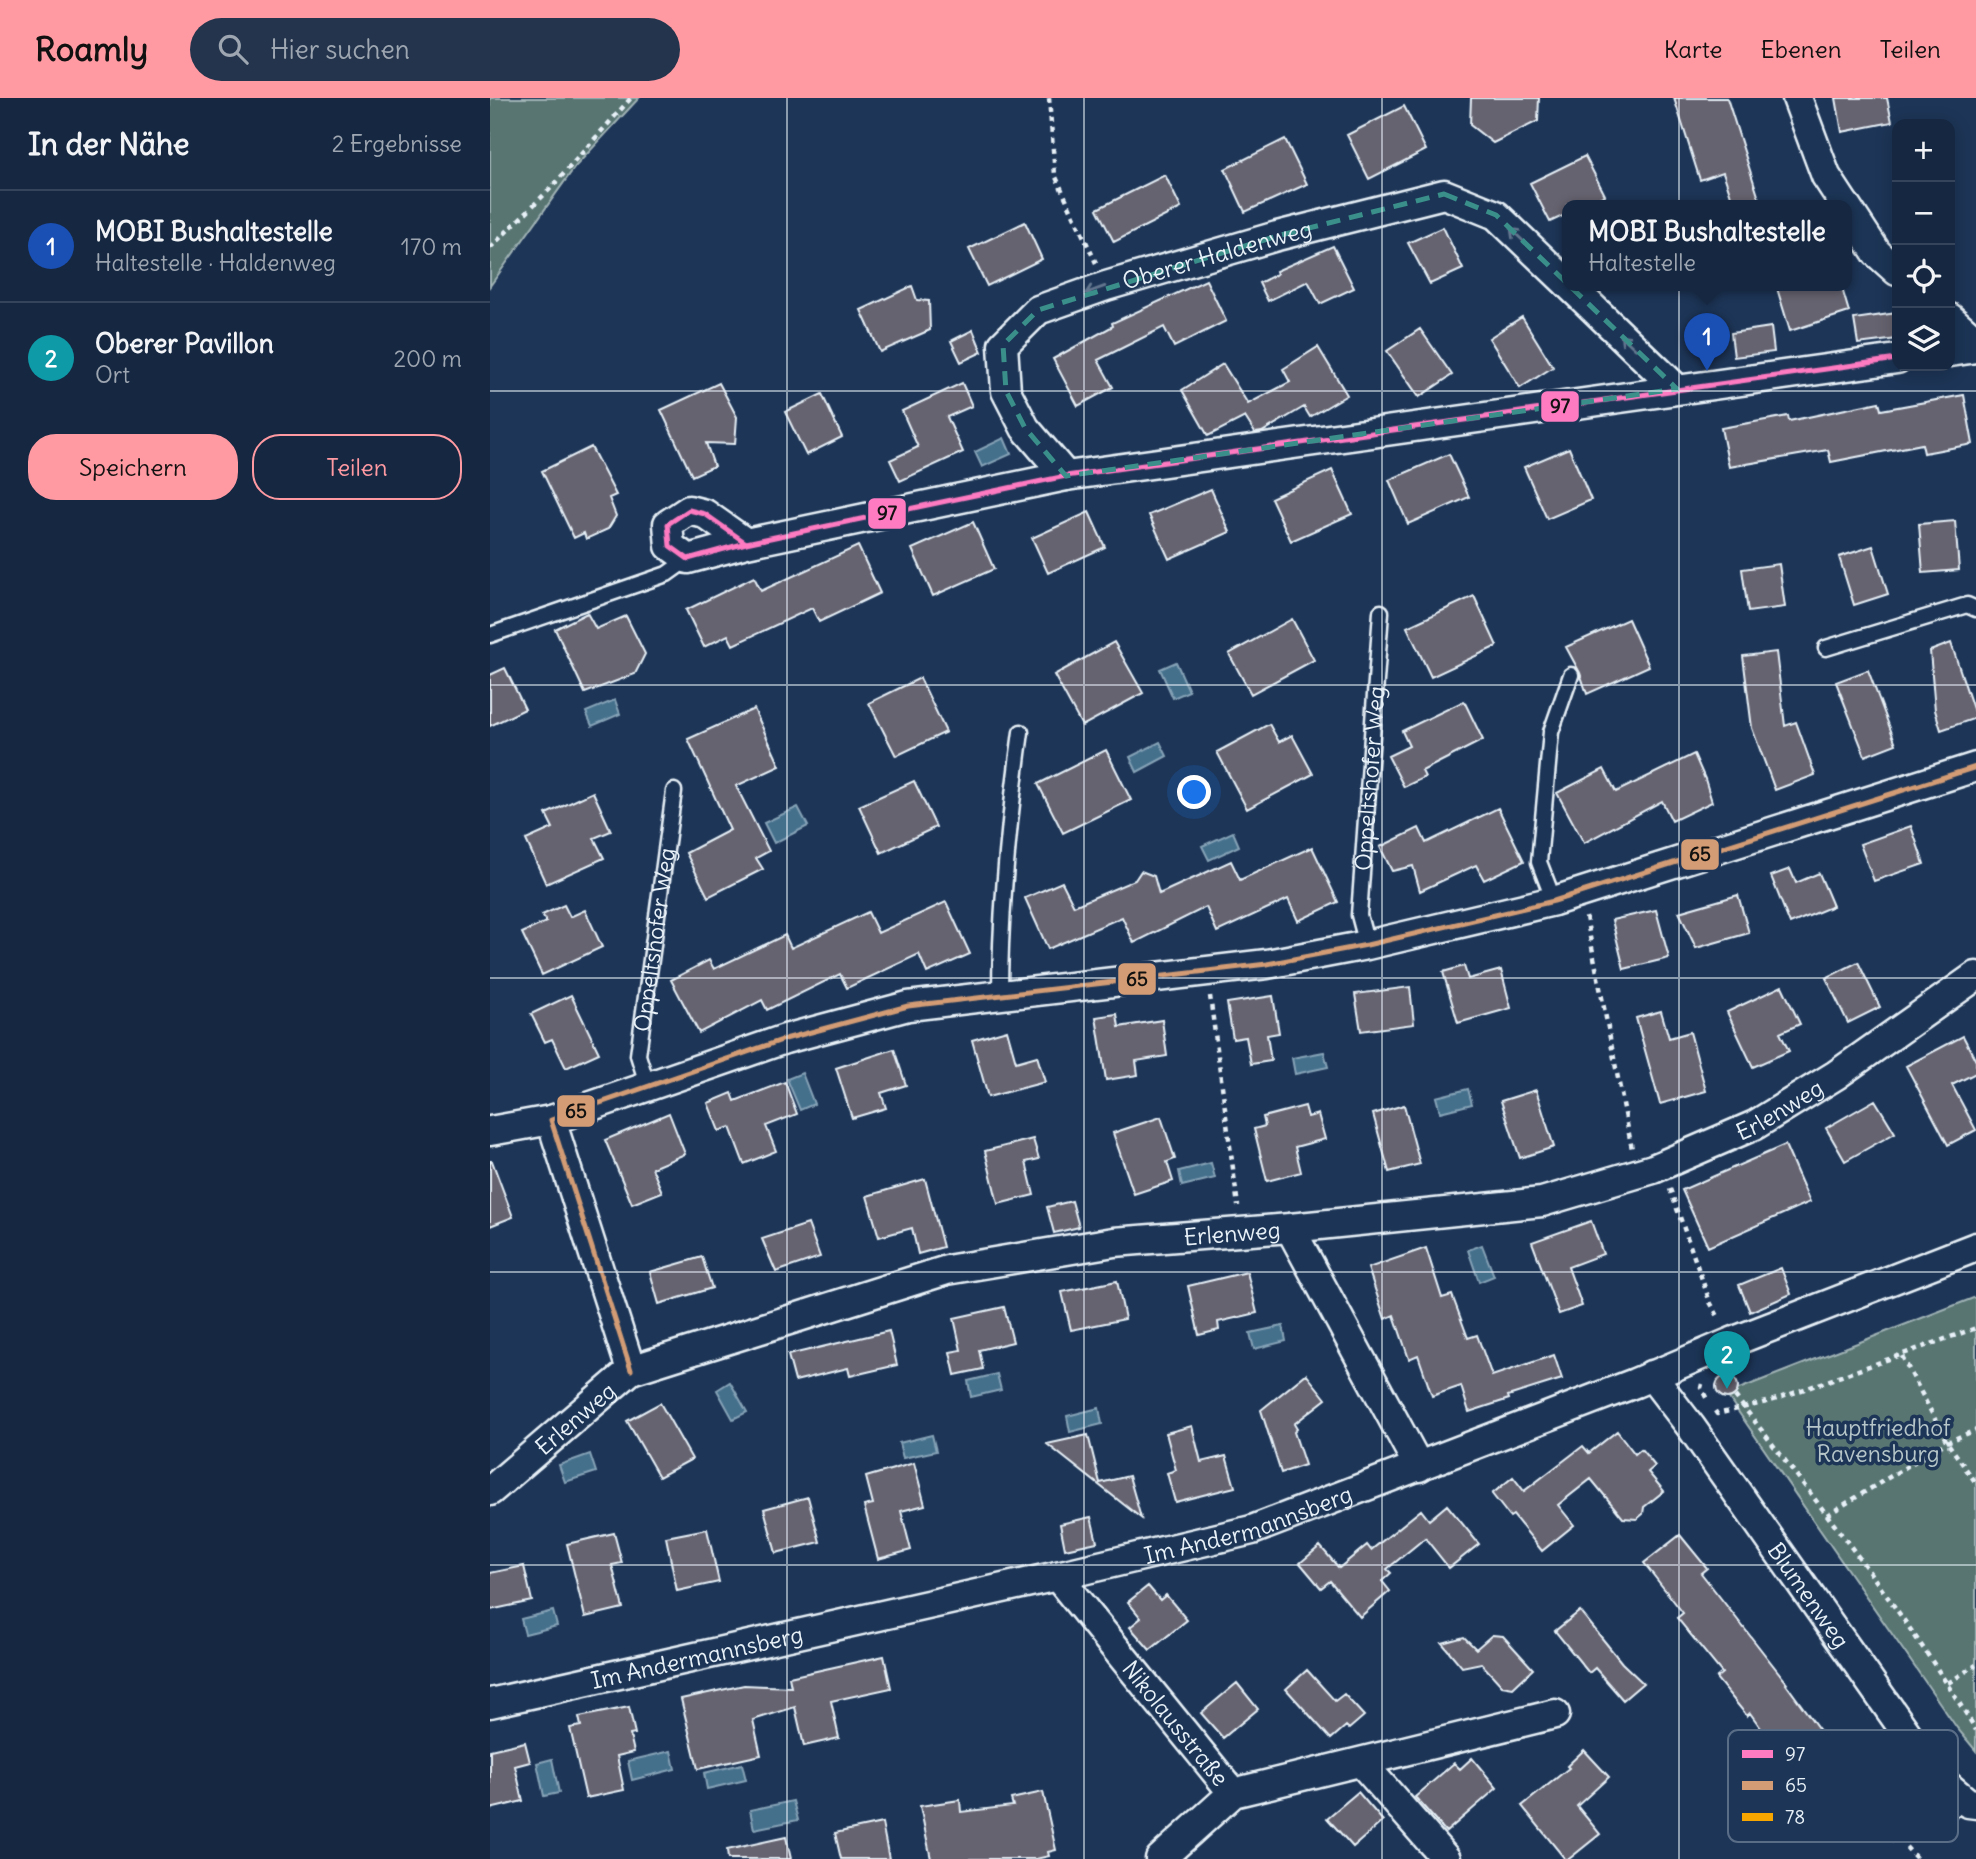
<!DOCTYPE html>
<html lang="de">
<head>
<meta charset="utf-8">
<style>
  :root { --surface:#162841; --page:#23344c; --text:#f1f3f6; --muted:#9ea6b1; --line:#35445a; --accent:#ff9aa2 }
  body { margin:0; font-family:Delius,sans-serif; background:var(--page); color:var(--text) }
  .controls { position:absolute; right:21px; top:21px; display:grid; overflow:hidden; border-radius:14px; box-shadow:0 4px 18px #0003 }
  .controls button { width:63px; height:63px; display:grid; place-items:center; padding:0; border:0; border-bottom:2px solid var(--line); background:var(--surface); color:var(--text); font:35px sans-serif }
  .you { position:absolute; left:705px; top:695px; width:24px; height:24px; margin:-18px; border:5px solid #fff; border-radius:50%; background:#1a73e8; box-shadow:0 0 0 10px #1a73e833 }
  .badge { display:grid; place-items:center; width:46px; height:46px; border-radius:50%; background:var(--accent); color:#fff; font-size:23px; font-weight:700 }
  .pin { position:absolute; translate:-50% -58px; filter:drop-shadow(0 2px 4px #0008) }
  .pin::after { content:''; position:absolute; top:37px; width:24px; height:21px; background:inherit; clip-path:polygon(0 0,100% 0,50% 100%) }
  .popup { position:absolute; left:1072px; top:102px; width:290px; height:91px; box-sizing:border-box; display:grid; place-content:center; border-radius:14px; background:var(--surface); filter:drop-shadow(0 2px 5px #0005); font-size:23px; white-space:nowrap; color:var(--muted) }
  .popup b { font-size:26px; color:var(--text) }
  .popup::after { content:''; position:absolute; left:50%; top:100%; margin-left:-14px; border:14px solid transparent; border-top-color:var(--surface) }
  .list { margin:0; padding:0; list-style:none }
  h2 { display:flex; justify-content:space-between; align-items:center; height:91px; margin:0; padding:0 28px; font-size:30px }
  h2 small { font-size:23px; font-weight:400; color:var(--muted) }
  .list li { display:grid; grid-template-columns:46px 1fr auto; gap:21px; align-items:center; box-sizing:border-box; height:112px; padding:0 28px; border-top:2px solid var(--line) }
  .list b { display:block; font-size:26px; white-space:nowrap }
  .list p { margin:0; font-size:23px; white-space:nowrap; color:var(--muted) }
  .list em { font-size:23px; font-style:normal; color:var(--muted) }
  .actions { display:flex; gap:14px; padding:21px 28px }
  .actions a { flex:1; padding:16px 0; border:2px solid var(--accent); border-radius:28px; text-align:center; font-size:24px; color:var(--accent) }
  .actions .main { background:var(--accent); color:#111 }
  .icon { flex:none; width:38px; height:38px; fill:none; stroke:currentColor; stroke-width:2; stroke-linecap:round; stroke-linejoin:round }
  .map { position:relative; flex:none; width:1486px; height:1761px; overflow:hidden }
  header { display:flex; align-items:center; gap:42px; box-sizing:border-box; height:98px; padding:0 35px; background:var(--accent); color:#111 }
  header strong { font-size:33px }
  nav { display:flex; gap:38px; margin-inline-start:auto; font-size:24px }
  .search { width:490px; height:63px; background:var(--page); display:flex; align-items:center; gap:18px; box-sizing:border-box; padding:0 24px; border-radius:38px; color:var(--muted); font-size:26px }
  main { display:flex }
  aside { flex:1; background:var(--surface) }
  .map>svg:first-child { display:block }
  .green { fill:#587572; stroke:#a0b3b5; stroke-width:2 }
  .water { fill:#446f8c; stroke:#86a3b7; stroke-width:2 }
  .building { fill:#666470; stroke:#e8f1f8; stroke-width:2 }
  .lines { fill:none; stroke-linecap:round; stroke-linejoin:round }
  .lane-casing { stroke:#e8f1f8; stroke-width:19 }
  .street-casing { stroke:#e8f1f8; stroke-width:33 }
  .path { stroke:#e8f1f8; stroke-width:4.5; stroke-dasharray:5 5; stroke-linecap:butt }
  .lane { stroke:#1d3557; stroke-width:14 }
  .street { stroke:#1d3557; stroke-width:28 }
  .bus-1-casing { stroke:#1d3557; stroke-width:10 }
  .bus-2-casing { stroke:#1d3557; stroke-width:10 }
  .bus-1 { stroke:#fe7ac1; stroke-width:5 }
  .bus-2 { stroke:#d39c74; stroke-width:5 }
  .oneway { stroke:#64778f }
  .marked { fill:none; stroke:#3a8f8a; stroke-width:5; stroke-dasharray:14 9; stroke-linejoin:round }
  .grid { fill:none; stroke:#e8f1f8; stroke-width:2; stroke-opacity:0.55 }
  .labels { text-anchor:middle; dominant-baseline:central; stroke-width:7; stroke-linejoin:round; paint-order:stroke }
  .street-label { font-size:23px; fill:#e8f1f8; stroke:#1d3557 }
  .park-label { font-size:23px; fill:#b6c6c9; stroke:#1d3557 }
  .key { fill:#1d3557; stroke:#5a6d87; stroke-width:2 }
  .key-label { font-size:19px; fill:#e8f1f8 }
  .line-badge { stroke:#1d3557; stroke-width:2.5 }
  .pale-badge-label { font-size:19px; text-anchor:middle; font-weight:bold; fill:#111 }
</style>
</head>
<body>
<header>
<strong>Roamly</strong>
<div class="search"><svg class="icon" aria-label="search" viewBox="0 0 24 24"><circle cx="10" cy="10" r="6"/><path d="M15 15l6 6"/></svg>Hier suchen</div>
<nav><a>Karte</a><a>Ebenen</a><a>Teilen</a></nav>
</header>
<main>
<aside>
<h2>In der Nähe<small>2 Ergebnisse</small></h2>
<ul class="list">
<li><span class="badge" style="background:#1a4fb4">1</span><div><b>MOBI Bushaltestelle</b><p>Haltestelle · Haldenweg</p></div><em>170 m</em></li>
<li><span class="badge" style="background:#0f9aa8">2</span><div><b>Oberer Pavillon</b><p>Ort</p></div><em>200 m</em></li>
</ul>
<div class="actions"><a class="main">Speichern</a><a>Teilen</a></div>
</aside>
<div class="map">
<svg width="1486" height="1761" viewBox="0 0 1486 1761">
  <rect width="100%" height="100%" fill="#1d3557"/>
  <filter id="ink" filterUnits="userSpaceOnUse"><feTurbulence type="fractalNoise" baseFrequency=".0143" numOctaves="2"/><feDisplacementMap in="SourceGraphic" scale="14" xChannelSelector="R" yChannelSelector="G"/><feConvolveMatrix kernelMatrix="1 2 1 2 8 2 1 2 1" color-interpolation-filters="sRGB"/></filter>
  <g filter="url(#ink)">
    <path class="green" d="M0 0H149L85 69 0 188Z
      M1486 1199V1653L1467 1630 1236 1296Z"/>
    <path class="water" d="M514 340 521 356 492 369 485 354Z
      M686 564 699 593 683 600 670 571Z
      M125 602 130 616 102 628 96 614Z
      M670 644 677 658 647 674 640 659Z
      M308 709 318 728 284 745 274 725Z
      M743 734 749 748 719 762 712 748Z
      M834 954 838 969 805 976 802 960Z
      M312 975 324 1006 310 1012 297 981Z
      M978 991 982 1006 950 1014 946 999Z
      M721 1065 725 1080 692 1088 689 1073Z
      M992 1147 1004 1178 989 1184 978 1152Z
      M793 1228 796 1243 764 1251 760 1235Z
      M507 1276 511 1292 481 1299 478 1283Z
      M240 1284 257 1314 243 1321 227 1292Z
      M609 1310 612 1326 580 1334 577 1318Z
      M442 1337 446 1353 413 1360 409 1345Z
      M100 1356 106 1374 75 1384 69 1367Z
      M63 1513 67 1528 35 1536 31 1521Z
      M181 1653 185 1671 142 1682 138 1663Z
      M62 1661 69 1695 54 1698 47 1665Z
      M252 1666 256 1682 217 1691 214 1675Z
      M303 1703 308 1722 264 1731 260 1712Z"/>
    <path class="building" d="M981 0H1049L1048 23 1003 45 980 27Z
      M1184 0H1237L1271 107H1244L1233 74 1210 82Z
      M1346 0H1397L1402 24 1352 34Z
      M914 8 936 52 879 81 857 37Z
      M795 41 817 86 755 114 735 71Z
      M1095 58 1115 97 1096 107H1077V116L1060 124 1040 85Z
      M675 77 691 110 624 144 607 111Z
      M535 124 552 161 497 188 479 151Z
      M953 129 973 171 940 186 918 145Z
      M843 148 864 190 830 206 818 183 778 203 769 185 787 176 786 173Z
      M716 182 736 223 684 249 674 229 608 262 623 289 588 308 563 261 623 228 622 225Z
      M1286 187H1351L1359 214 1300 233Z
      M422 188 427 202 439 203 440 232 390 254 371 212Z
      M1407 215V241L1368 246 1364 221Z
      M1032 219 1063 269 1030 290 999 240Z
      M1281 229 1284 254 1244 259 1241 235Z
      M930 231 962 277 929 299 897 253Z
      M483 232 492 254 471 264 461 243Z
      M828 249 857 297 820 319 814 309 772 334 765 335 755 319 718 338 692 292 733 266 758 306 800 284 793 271Z
      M229 285 247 319 245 346 216 345 224 368 202 378 171 312Z
      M472 285 482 308 457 319 473 354 410 383 400 362 428 349 412 313Z
      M332 296 352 339 316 357 295 314Z
      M1474 297 1483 346 1434 355 1432 346 1341 364 1338 352 1239 369 1231 330 1298 318 1299 323 1389 304 1391 312Z
      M101 349 126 397 119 400 126 418 118 431 96 441 94 435 84 440 52 373Z
      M1079 350 1101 402 1057 421 1034 369Z
      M959 356 979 399 918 426 899 382Z
      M842 372 862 416 801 443 781 400Z
      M721 391 740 434 679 461 659 417Z
      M599 414 615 449 558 475 542 440Z
      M1465 423 1469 472 1433 475 1429 426Z
      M483 424 504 471 443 498 422 451Z
      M368 448 390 495 329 524 322 510 243 547 238 537 214 549 196 512 264 479 271 493Z
      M1383 448 1398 496 1364 507 1349 459Z
      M1289 466 1295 509 1258 514 1252 471Z
      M984 498 1007 548 941 579 917 529Z
      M97 515 106 531 136 518 155 556 145 576 95 595 65 531Z
      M802 521 824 562 761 596 739 556Z
      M1138 521 1159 568 1097 596 1090 575 1076 549Z
      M624 544 653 595 592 628 564 577Z
      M1461 545 1486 620 1451 632 1445 612 1440 553Z
      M1286 554 1295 628 1306 624 1325 677 1285 692 1262 630 1253 558Z
      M15 570 35 611 0 628V577Z
      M1378 572 1406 646 1375 658 1346 584Z
      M430 580 456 634 406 658 379 605Z
      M974 603 993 642 932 673 935 679 914 689 898 658 919 648 912 633Z
      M264 611 290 668 246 688 279 753 266 760 273 771 218 799 196 755 240 732 198 641Z
      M779 626 789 644 802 637 823 676 757 711 727 654Z
      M616 652 641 702 573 735 548 686Z
      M1204 656 1215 681 1222 704 1182 723 1172 703 1094 745 1067 695 1114 671 1126 694Z
      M424 683 446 729 391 755 369 708Z
      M103 694 121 733 104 740 114 760 56 786 36 742 63 730 56 716Z
      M1008 710 1034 763 994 782 986 767 930 793 923 768 902 773 890 749 929 730 936 745Z
      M1421 728 1434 766 1384 783 1370 746Z
      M822 749 848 804 808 823 798 801 727 834 716 809 644 845 632 819 558 851 535 800 572 784 584 808 645 782 651 773 664 778 669 796 741 763 750 782Z
      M1300 771 1306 785 1329 775 1343 808 1300 826 1281 778Z
      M1248 797 1259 835 1206 850 1189 814Z
      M456 804 480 856 437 875 429 856 357 890 350 876 277 912 272 902 209 935 181 882 219 862 224 871 295 837 301 850 378 814 388 835Z
      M74 807 80 819 95 812 112 849 52 877 32 835 56 824 52 817Z
      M1166 812 1179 860 1134 871 1122 822Z
      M1368 864 1390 909 1358 925 1336 880Z
      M974 868 978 881 1011 872 1021 910 968 925 953 874Z
      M1292 888 1310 926 1290 935 1299 953 1263 969 1237 914Z
      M920 889 924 926 871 933 865 896Z
      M81 897 109 955 76 970 62 941 55 944 41 916Z
      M783 898 789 935 777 937 781 963 761 966 756 939 743 941 737 905Z
      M1171 913 1179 940 1200 934 1216 993 1170 1006 1146 920Z
      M627 916 629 929 672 922 677 958 646 963 648 977 616 982 606 919Z
      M517 932 526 964 547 958 555 984 498 999 482 942Z
      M1473 938 1486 963V975L1462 987 1486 1032 1458 1047 1416 968Z
      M404 951 416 987 391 995 396 1010 362 1020 346 970Z
      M295 984 307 1016 276 1028 286 1053 254 1066 240 1029 229 1033 218 1005 242 995 245 1003Z
      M1046 992 1064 1049 1030 1060 1011 1003Z
      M1385 1002 1405 1035 1355 1063 1336 1030Z
      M914 1007 930 1066 899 1074 883 1016Z
      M815 1008 818 1019 828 1016 835 1041 805 1049 811 1074 777 1083 764 1031 775 1028 773 1019Z
      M179 1015 195 1056 162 1070 172 1094 142 1106 115 1042Z
      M671 1019 685 1061 677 1064 683 1083 644 1096 623 1035Z
      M543 1041 549 1061 536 1064 544 1097 508 1106 495 1053Z
      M1295 1047 1320 1104 1218 1149 1192 1092Z
      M0 1063H2L23 1119 0 1128Z
      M435 1081 453 1149 428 1156 422 1130 389 1139 377 1098Z
      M582 1103 589 1129 564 1135 557 1109Z
      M1101 1123 1113 1156 1078 1169 1092 1208 1069 1216 1042 1144Z
      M318 1126 330 1159 286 1174 272 1141Z
      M936 1150 952 1200 962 1197 978 1240 987 1237 1002 1278 1064 1257 1072 1281 1018 1298 1019 1301 979 1314 971 1288 942 1298 928 1257 919 1261 904 1217 895 1221 878 1170Z
      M212 1159 222 1190 169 1206 160 1174Z
      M1291 1170 1301 1196 1260 1214 1249 1187Z
      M757 1174 767 1215 728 1224 729 1232 709 1237 698 1188Z
      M627 1183 635 1221 581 1232 572 1194Z
      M514 1209 523 1244 489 1252 493 1271 465 1277 460 1254 471 1252 464 1220Z
      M399 1233 407 1267 360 1278 358 1270 305 1283 298 1257Z
      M816 1276 836 1301 804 1326 807 1331 804 1334 815 1367 791 1375 771 1312Z
      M1226 1289a11 11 0 1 1 22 0a11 11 0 1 1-22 0Z
      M170 1305 202 1361 169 1379 137 1323Z
      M702 1328 711 1364 736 1358 745 1389 685 1404 677 1375 686 1372 676 1335Z
      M1127 1333 1145 1356 1151 1351 1165 1368 1158 1374 1174 1393 1154 1409 1153 1416 1147 1421 1133 1420 1101 1381 1068 1407 1084 1427 1052 1453 1023 1417 1020 1419 1002 1396 1023 1379 1034 1393 1093 1348 1099 1355Z
      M598 1337 610 1385 639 1378 651 1420 557 1346Z
      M424 1365 435 1407 411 1413 421 1452 388 1461 374 1408 383 1406 376 1379Z
      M318 1399 330 1444 286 1455 274 1411Z
      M957 1407 989 1446 959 1470 935 1440 897 1471 901 1475 892 1483 900 1493 870 1519 840 1483 831 1490 810 1465 830 1448 849 1470 877 1447 881 1452 931 1412 939 1422Z
      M601 1419 607 1444 575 1451 570 1426Z
      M217 1431 229 1484 187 1493 176 1439Z
      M124 1435 132 1465 122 1467 133 1510 95 1519 77 1446Z
      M1190 1437 1217 1470 1211 1475 1297 1585 1296 1586 1344 1652 1336 1686 1318 1683 1306 1691 1297 1678 1294 1680 1282 1664 1291 1658 1260 1615 1257 1618 1226 1580 1232 1575 1187 1520 1193 1515 1154 1465Z
      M34 1468 42 1503 0 1512V1475Z
      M658 1488 670 1502 676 1497 697 1522 660 1552 640 1529 651 1520 638 1504Z
      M1090 1513 1132 1565 1153 1585 1133 1602 1105 1570 1099 1575 1065 1533Z
      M1002 1537 1013 1538 1043 1571 1023 1590 1012 1588 991 1565 972 1569 952 1545 974 1539 986 1551Z
      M394 1558 401 1590 341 1603 349 1640 314 1648 305 1609 263 1622 271 1657 208 1671 191 1601 254 1587 301 1589 299 1579Z
      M817 1572 845 1603 854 1596 874 1618 859 1631 856 1628 841 1641 796 1591Z
      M747 1585 768 1611 733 1640 711 1615Z
      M139 1609 145 1636 140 1637 144 1654 127 1658 134 1692 96 1700 80 1630 91 1628 89 1619Z
      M35 1644 40 1664 25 1668 33 1703 0 1711V1652Z
      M1094 1652 1119 1679 1087 1708 1110 1736 1079 1761H1075L1032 1708 1079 1670 1077 1668Z
      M982 1660 1007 1690 956 1734 925 1699 964 1665 970 1671Z
      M553 1694 566 1752 558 1754 559 1758 546 1761H441L430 1708 470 1702 471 1714 523 1708 521 1701Z
      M868 1694 893 1723 863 1749 837 1720Z
      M392 1725 399 1761H351L345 1735Z
      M296 1739 301 1761H238L237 1752Z"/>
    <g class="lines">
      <defs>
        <g id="lane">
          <path d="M0 537 177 476 198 461"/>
          <path d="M1336 550 1477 507 1486 511"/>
          <path d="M1064 803 1049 764 1061 634 1081 577"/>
          <path id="s1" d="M877 847 869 817 891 514"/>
          <path d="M510 898C510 810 519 721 531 634"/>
          <path id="s2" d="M158 989 148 957 184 693"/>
          <path d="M1404 1735 1478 1705"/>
        </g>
        <g id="street">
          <path d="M1307 0 1336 78 1355 107"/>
          <path d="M1357 109 1387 155 1407 173"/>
          <path d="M1079 187 1187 291"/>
          <path d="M1460 220 1486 243"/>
          <path d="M1460 254 1486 250"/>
          <path id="s3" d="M576 378 535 330 516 293 513 247 548 212 616 188 787 138 954 96 1006 117 1077 185"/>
          <path d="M256 445 215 416 199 412 178 426 180 448 198 461 256 445 576 378 1407 261"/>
          <path d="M0 1033 61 1022"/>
          <path d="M800 1130 929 1369"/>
          <path d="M141 1272 61 1022 295 941 418 908 777 866 877 847 1064 803 1486 669"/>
          <path id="s4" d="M1161 1277 1201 1329 1448 1680 1478 1705 1486 1706"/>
          <path id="s5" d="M0 1393 141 1272 457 1172 624 1144 800 1130 1052 1104 1163 1071 1265 1027 1346 977 1486 878"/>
          <path id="s6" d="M567 1478 743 1695"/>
          <path id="s7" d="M0 1605 567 1478 762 1432 1145 1285 1242 1244 1486 1149"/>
          <path d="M872 1665 956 1761"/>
          <path d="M670 1761 743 1695 1065 1616"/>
        </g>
      </defs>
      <use href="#lane" class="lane-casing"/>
      <use href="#street" class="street-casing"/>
      <path class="path" d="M559 0 565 77 606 165
        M0 150 61 90 141 0
        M1096 819 1142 1051
        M720 898 748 1108
        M1180 1091 1220 1204 1229 1220
        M1412 1258 1457 1344 1486 1385
        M1212 1286 1211 1290 1218 1303
        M1245 1298C1329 1406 1415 1515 1486 1632
        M1225 1313 1227 1316 1281 1303 1486 1230
        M1337 1417 1457 1344 1486 1332
        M1458 1585 1486 1567
        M1416 1749 1427 1761"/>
      <use href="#lane" class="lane"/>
      <use href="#street" class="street"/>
      <defs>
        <path id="bus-1" d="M256 445 215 416 199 412 178 426 180 448 198 461 256 445 576 378 1407 261"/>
        <path id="bus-2" d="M141 1272 61 1022 295 941 418 908 777 866 877 847 1064 803 1486 669"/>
      </defs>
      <use href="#bus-1" class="bus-1-casing"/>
      <use href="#bus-2" class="bus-2-casing"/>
      <use href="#bus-1" class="bus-1"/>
      <use href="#bus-2" class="bus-2"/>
    </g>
    <defs><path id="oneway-shaft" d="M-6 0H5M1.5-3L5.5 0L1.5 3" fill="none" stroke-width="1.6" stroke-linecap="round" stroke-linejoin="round" transform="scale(1.75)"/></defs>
    <g class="oneway">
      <use href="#oneway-shaft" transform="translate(1028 138) rotate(-136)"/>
      <use href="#oneway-shaft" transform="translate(605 192) rotate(160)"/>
      <use href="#oneway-shaft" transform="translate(1138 244) rotate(-136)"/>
    </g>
  </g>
  <path class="marked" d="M954 96 1006 117 1187 291 576 378 535 330 516 293 513 247 548 212 787 138Z"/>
  <path class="grid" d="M297 0V1761M594 0V1761M892 0V1761M1189 0V1761M0 293H1486M0 587H1486M0 880H1486M0 1174H1486M0 1467H1486"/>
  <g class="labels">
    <g class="street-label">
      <text stroke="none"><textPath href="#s3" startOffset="388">Oberer Haldenweg</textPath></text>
      <text stroke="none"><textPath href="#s1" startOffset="168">Oppeltshofer Weg</textPath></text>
      <text stroke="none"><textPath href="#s2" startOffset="150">Oppeltshofer Weg</textPath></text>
      <text stroke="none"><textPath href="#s5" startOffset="1372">Erlenweg</textPath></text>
      <text stroke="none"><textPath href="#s5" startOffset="805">Erlenweg</textPath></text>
      <text stroke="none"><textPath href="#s5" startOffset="112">Erlenweg</textPath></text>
      <text stroke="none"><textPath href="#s7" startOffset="779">Im Andermannsberg</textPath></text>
      <text stroke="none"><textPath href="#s4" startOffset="271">Blumenweg</textPath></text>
      <text stroke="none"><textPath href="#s7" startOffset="212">Im Andermannsberg</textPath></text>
      <text stroke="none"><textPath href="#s6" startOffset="189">Nikolausstraße</textPath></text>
    </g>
    <g class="park-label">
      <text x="1388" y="1329">Hauptfriedhof<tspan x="1388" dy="26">Ravensburg</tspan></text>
    </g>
  </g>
  <rect x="1238" y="1632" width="230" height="112" rx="10" class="key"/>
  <rect x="1252" y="1652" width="31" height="8" fill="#fe7ac1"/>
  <rect x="1252" y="1683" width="31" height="9" fill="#d39c74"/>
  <rect x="1252" y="1715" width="31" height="8" fill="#f7a600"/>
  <g class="key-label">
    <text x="1295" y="1663">97</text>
    <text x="1295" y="1694">65</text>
    <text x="1295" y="1726">78</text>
  </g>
  <g class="line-badge">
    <rect x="1050" y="292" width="40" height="33" rx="7" fill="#fe7ac1"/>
    <rect x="377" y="399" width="40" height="33" rx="7" fill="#fe7ac1"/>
    <rect x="1190" y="740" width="40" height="33" rx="7" fill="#d39c74"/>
    <rect x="627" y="864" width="40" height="34" rx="7" fill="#d39c74"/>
    <rect x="66" y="996" width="40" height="34" rx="7" fill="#d39c74"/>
  </g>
  <g class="pale-badge-label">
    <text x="1070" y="315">97</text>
    <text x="397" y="422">97</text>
    <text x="1210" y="763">65</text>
    <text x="647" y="888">65</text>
    <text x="86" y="1020">65</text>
  </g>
</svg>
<div class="controls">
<button>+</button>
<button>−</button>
<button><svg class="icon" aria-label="locate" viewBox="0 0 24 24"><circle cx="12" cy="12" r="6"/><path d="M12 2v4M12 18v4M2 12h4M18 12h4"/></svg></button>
<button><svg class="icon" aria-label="layers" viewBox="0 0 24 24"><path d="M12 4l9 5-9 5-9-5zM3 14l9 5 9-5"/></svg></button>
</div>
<div class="you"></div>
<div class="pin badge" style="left:1217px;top:273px;background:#1a4fb4">1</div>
<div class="popup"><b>MOBI Bushaltestelle</b>Haltestelle</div>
<div class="pin badge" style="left:1237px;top:1291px;background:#0f9aa8">2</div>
</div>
</main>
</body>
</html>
